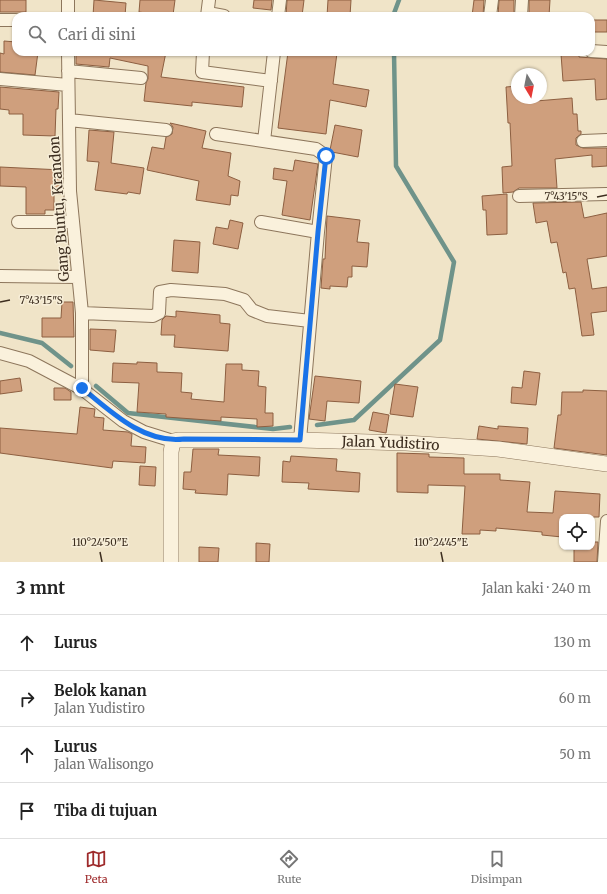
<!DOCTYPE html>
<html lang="id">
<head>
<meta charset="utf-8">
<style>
  :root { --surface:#fff; --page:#f6f6f6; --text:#222; --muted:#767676; --line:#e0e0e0; --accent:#9e2a2b }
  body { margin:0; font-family:Merriweather,serif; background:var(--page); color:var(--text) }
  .controls { position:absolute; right:12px; bottom:12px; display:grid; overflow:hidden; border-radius:8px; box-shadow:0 1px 3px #0004 }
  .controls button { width:36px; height:36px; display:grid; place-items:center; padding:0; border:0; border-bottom:1px solid var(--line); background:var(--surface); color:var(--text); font:20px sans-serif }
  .compass { position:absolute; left:511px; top:68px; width:36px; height:36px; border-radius:50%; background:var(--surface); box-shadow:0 1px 3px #0004; rotate:170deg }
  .stop { position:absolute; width:12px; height:12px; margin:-9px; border:3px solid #1a73e8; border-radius:50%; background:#fff }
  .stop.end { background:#1a73e8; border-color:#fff; box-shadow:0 1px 4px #0008 }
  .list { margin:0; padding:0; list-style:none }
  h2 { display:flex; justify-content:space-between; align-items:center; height:52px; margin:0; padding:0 16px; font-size:17px }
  h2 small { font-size:13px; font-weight:400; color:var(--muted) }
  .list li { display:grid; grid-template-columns:26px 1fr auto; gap:12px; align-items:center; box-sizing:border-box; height:56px; padding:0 16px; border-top:1px solid var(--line) }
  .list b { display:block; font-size:15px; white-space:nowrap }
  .list p { margin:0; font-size:13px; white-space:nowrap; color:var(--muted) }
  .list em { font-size:13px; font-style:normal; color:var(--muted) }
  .icon { flex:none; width:22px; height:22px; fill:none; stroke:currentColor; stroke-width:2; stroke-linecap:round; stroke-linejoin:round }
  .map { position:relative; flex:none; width:607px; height:562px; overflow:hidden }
  .search { position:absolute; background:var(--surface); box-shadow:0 1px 3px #0004; left:12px; right:12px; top:12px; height:44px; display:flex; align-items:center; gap:10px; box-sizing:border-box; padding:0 14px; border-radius:12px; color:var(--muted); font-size:15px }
  .sheet { height:276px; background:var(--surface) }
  nav { display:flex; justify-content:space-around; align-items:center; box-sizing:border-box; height:56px; border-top:1px solid var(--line); background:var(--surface); font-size:11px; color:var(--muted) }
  nav a { display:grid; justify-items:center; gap:2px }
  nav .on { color:var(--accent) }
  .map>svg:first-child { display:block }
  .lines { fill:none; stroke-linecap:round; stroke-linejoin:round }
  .stream { stroke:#6f938a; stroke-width:4.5 }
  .building { fill:#cf9f7d; stroke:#8d5f41 }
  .minor-casing { stroke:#8d765c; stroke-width:14 }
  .tertiary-casing { stroke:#8d765c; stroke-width:16 }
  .minor { stroke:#faf1dc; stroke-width:12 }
  .tertiary { stroke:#faf1dc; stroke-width:15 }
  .route { stroke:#1a73e8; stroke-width:5 }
  .ticks { fill:none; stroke:#3d2e20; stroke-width:1.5 }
  .labels { text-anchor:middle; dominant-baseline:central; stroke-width:3; stroke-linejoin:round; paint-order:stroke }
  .street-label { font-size:14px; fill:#3d2e20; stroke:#f7eed8 }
  .ticks-label { font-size:10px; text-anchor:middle; fill:#3d2e20; stroke:#f7eed8; stroke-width:3; stroke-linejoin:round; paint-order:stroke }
</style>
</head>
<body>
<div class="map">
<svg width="607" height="562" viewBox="0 0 607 562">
  <rect width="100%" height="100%" fill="#f0e4c8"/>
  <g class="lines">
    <path class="stream" d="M393 16 399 0
      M0 333 42 343 71 366
      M96 386 128 413 273 429 290 427
      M317 425 354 420 440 340 454 262 396 166 394 52"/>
  </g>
  <path class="building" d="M0 0H26V12H0Z
    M94 0 126 3 125 16H93Z
    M140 0H175L173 15 153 16V14L139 12Z
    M254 0H272L271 10 253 8Z
    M287 0H304L302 16H286Z
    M328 0H351L350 16H327Z
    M474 0H484L483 16H472Z
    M499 0H514V16H498Z
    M529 0H550L549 16H529Z
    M591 20H607V32H591Z
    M4 41 16 42V52H38L35 75 0 72V53L4 54Z
    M76 52H166L161 77 244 87 242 107 192 102V106L144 101 146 83 148 79V66L110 58 109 67 76 64Z
    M288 52 337 53 333 84 369 90 366 107 330 100 326 134 278 128Z
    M579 53V57L607 59V99L596 100 595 79 563 81 561 54Z
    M517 86V98H524V102L572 98 573 114H577L578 131H581V134L576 138V145L583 148H607V166L592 167V155L555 159 557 188H519L513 192 503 193 502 167 512 166 510 123H508L506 87Z
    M0 87 59 92 58 109H56L55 136 23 135V114H9V110L0 109Z
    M170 123 206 131 202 148 231 153 228 176 240 181 238 196 231 195 230 205 196 200 199 181 147 170 152 147 164 149 166 137 172 134 173 127Z
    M335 125 362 130 358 157 332 152 330 150Z
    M89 130 114 132 111 163 144 168 140 194 128 192 127 194 95 190 99 162 87 161Z
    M295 160 318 164 310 220 282 215 287 181 273 179 274 168 293 171Z
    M0 167 62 170V194H54V210H45V214H26V187L0 186Z
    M507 194V234L487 235 486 210H483L482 196Z
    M581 202 584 218 607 213V256L587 259 592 289 607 287V311L591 313 594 335 582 336 575 288 569 289 566 272 563 273 557 242 551 243 547 221 536 223 533 203Z
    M327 216 360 220 357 242 369 243 367 267 352 266V277H348L347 287 330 286V289L321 288 323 259H325Z
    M230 220 243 223 238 249 213 244 216 227 228 229Z
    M174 240 200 242 198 273 172 271Z
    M62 302H73L74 337H42V318H61Z
    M176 311 220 315V323L230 324 228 351 174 347 175 335H161L162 320 166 316 176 317Z
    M90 329 116 330 114 352 90 350Z
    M137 362 157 363V372L182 373 181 392 192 393 191 399 224 402 226 364H242V370L259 371 258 386 266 387 265 413H273V426L257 427V419L221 417V421L166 417V414L137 412 139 383 112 382 113 363 137 364Z
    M524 371 540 373 536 405 511 403 512 387 522 388Z
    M315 376 361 381 359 403 327 401 325 421 309 419Z
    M20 378 22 391 0 394V381Z
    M395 384 418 387 413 417 390 414Z
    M54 388H65L71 392V400H54Z
    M583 390 607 391V455L554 448 558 415H561L562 392H583Z
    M80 407 95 409 94 417 104 418 103 430 128 432 132 434 131 446 146 447 145 463 113 461 112 468 0 453V428L77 434Z
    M373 412 389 415 386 433 369 430Z
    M479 426 498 429V426L528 428 527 444 477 439Z
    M193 449H219L218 455 260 457 259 476 228 474 227 495 195 493 196 490 183 489 184 472H191Z
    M397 453 429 454V457L464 458V474H500V480L530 482 527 512 553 513 555 491 600 494 599 517H562V537L542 535V532L496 528V531L480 530V534H462L465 486 428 485V493L397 492Z
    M291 456 337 459 336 471 360 473 359 492 308 489 309 483 282 482 283 461 290 462Z
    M140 466 156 467 155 486 139 485Z
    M592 542H598L597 562H574V547H592Z
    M256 543 270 544 269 562H256Z
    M199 547 219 548 218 562H199Z"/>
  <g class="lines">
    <defs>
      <path id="minor" d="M68 0V16
        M208 13 224 16
        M207 16 209 0
        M278 16 280 0
        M490 16 492 0
        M521 16 522 0
        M0 20H16
        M591 51 607 52
        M68 52 70 191 82 313V389
        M203 52 202 72 271 81
        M68 71 141 78
        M0 79 68 85
        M69 120 166 130
        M216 134 316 149 326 156 318 232 300 440
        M264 141 274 52
        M583 141 607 140
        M519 196 607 194
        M18 222H73
        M261 222 318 232
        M0 276 78 277
        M82 313 153 316 159 313 160 292 171 290 225 294 244 300 252 310 267 316 310 321
        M0 353 29 361 82 389 123 421 144 432 173 441
        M604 562 607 521"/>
      <g id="tertiary">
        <path id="s1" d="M171 562V452L173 441 178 440H300L406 443 498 449 607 464"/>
      </g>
    </defs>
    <use href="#minor" class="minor-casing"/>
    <use href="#tertiary" class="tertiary-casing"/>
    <use href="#minor" class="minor"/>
    <use href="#tertiary" class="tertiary"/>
  </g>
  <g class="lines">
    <path class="route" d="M82 388C111 412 144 444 184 439L300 440 318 232 326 156"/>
  </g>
  <path class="ticks" d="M597 197 607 195M0 302 10 300M100 552 102 562M441 552 443 562"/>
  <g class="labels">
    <g class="street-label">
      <text transform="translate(59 209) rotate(-94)">Gang Buntu, Krandon</text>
      <text stroke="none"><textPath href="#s1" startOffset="339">Jalan Yudistiro</textPath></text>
    </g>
  </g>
  <g class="ticks-label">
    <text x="566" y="200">7°43'15"S</text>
    <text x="41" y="304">7°43'15"S</text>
    <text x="100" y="546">110°24'50"E</text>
    <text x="441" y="546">110°24'45"E</text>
  </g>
</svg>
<div class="controls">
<button><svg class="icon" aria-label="locate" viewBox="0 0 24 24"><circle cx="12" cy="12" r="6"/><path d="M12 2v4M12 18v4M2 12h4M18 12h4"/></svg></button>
</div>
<svg class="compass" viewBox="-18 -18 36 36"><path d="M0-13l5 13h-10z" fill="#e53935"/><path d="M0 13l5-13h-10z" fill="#767676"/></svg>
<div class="stop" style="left:326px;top:156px"></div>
<div class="stop end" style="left:82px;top:388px"></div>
<div class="search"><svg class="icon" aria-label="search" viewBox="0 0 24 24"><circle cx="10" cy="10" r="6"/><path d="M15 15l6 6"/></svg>Cari di sini</div>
</div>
<section class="sheet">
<h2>3 mnt<small>Jalan kaki · 240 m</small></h2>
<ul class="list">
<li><svg class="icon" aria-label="ahead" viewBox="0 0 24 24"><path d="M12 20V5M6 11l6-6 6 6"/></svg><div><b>Lurus</b></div><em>130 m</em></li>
<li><svg class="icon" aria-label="right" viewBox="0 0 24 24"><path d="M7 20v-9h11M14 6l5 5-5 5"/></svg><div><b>Belok kanan</b><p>Jalan Yudistiro</p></div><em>60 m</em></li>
<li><svg class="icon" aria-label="ahead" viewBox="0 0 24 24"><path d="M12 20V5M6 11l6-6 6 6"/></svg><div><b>Lurus</b><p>Jalan Walisongo</p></div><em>50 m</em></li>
<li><svg class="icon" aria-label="arrive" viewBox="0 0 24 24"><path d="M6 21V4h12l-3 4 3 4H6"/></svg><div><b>Tiba di tujuan</b></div></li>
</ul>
</section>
<nav>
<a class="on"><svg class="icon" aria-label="map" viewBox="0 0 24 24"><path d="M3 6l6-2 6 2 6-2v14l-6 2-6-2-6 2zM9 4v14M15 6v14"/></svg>Peta</a>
<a><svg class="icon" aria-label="directions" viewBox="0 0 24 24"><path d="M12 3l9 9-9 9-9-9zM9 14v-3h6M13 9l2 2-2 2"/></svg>Rute</a>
<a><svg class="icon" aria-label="saved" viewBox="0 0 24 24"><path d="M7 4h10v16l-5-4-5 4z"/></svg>Disimpan</a>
</nav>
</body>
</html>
